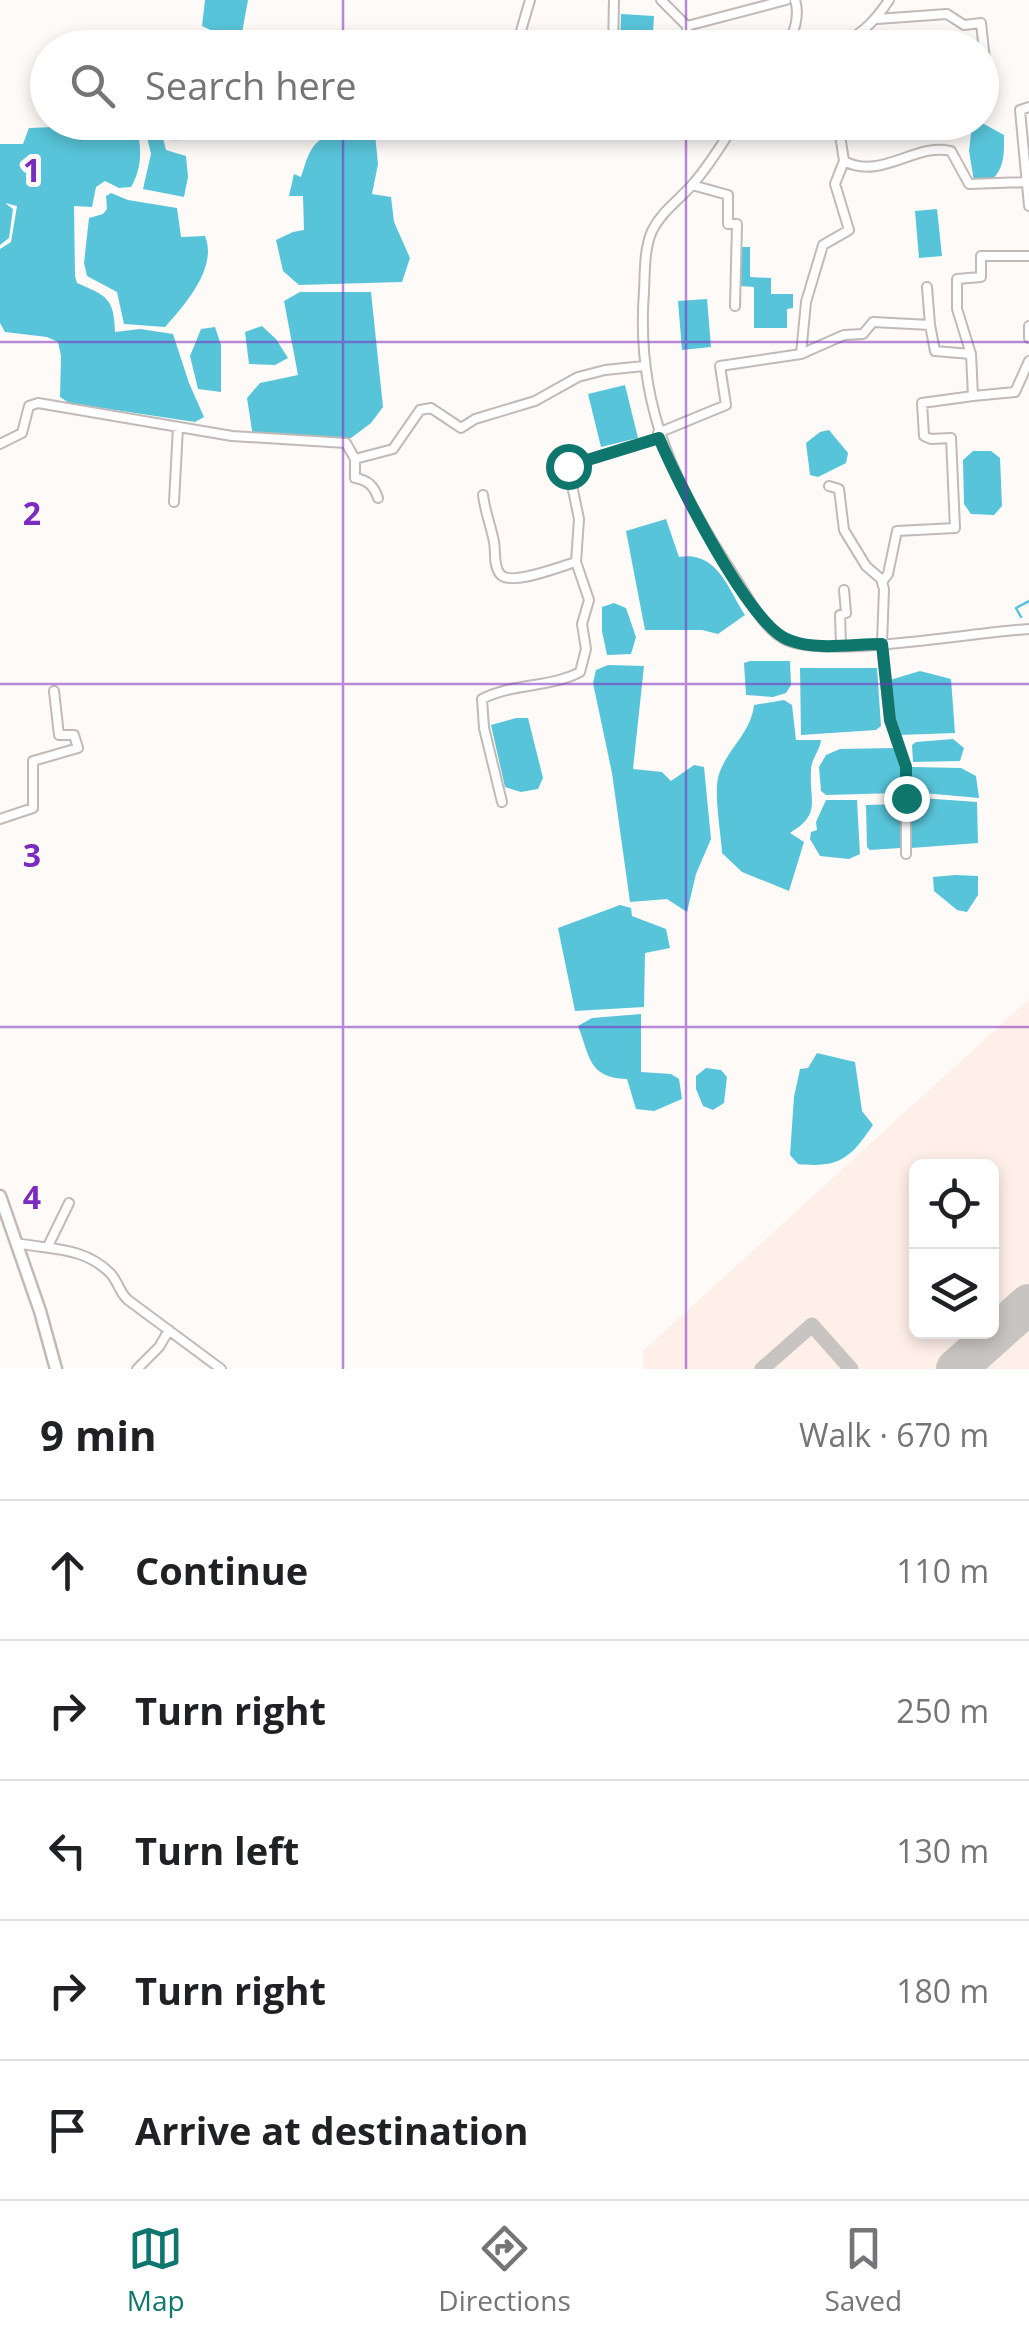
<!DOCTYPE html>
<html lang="en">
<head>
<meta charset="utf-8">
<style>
  :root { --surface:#fff; --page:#f2f2f2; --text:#202124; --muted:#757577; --line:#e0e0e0; --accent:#0f766e }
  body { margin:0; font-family:"Open Sans",sans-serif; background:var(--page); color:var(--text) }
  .controls { position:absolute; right:30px; bottom:30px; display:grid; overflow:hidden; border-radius:15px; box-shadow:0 5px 15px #0003 }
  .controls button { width:90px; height:90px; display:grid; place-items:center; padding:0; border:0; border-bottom:2px solid var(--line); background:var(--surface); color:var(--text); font:50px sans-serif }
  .stop { position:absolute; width:30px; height:30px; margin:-22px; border:8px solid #0f766e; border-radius:50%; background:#fff }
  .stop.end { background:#0f766e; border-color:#fff; box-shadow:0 2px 10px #0008 }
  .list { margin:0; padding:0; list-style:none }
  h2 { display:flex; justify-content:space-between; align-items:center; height:130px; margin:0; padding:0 40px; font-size:42px }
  h2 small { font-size:32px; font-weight:400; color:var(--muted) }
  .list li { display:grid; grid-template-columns:65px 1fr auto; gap:30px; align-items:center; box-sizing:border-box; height:140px; padding:0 40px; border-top:2px solid var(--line) }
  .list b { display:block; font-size:38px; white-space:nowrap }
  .list em { font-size:32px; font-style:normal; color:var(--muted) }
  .icon { flex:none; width:55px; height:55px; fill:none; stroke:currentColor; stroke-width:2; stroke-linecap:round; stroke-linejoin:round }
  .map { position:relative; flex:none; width:1029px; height:1369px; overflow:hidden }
  .search { position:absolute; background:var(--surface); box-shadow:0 5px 15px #0003; left:30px; right:30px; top:30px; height:110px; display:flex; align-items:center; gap:25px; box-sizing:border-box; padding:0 35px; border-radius:55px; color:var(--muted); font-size:38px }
  .sheet { height:830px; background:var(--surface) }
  nav { display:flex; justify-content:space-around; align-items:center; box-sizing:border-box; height:140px; border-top:2px solid var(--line); background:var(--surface); font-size:28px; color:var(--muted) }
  nav a { display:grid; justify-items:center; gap:5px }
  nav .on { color:var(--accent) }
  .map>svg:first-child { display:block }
  .built { fill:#feefe8; fill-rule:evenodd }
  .water { fill:#58c4d9 }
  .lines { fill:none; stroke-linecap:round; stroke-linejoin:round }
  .stream { stroke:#58c4d9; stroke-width:2.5 }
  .taxiway { stroke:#c8c4c2; stroke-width:15 }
  .runway { stroke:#c8c4c2; stroke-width:40 }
  .minor-casing { stroke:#c1bab7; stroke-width:12 }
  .major-casing { stroke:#c1bab7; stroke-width:15 }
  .minor { stroke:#fff; stroke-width:8 }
  .major { stroke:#fff; stroke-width:10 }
  .route { stroke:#0f766e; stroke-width:12 }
  .grid { fill:none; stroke:#7b2cbf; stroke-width:2.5; stroke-opacity:0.55 }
  .grid-label { font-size:32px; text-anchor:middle; font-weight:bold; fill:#7b2cbf; stroke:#fefaf8; stroke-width:10; stroke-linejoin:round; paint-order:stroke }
</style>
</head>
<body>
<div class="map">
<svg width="1029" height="1369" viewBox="0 0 1029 1369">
  <rect width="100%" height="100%" fill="#fefaf8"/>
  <path class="built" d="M1029 999V1369H643V1351ZM916 1166H992V1332H916Z"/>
  <path class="water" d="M205 0H248L242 33 219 34 202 26Z
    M621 14 654 16 652 47H620Z
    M56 123H135C142 144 143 167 131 187L119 188 105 181 96 187 92 207 74 206 75 276 77 283C107 296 114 298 115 332L140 329 173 334 189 383 204 417 195 422 69 403 60 397 61 356 58 342 47 337 5 332 0 323V249L11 242 17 206 5 203 13 209 9 238 0 245V144H23L29 128 55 127Z
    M158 123V122L278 123 277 134 237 137 233 140C209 136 190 141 169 140Z
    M346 123H365L364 127 375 134 378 164 372 194 391 197 394 222 410 258 402 282 299 285 283 271 276 240 293 232 304 230 303 196H289L294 174 301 177C307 160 309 145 326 136 335 131 339 131 346 123Z
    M972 124H984L1004 135C1004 155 1005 168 990 182L974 181 969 151Z
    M146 133 163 138 166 150 186 156 188 177 184 197 143 189 151 154Z
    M111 193 128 200 177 208 181 237 205 236C218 267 185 305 165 327L124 324 117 292 87 276 84 263 89 218 103 214 107 209 106 196Z
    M937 209 942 256 919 258 915 211Z
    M739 247H750V277L771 278V294H793V308L787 309V328H754V287L739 286Z
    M300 292H371L383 407 371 423 351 438 253 437 247 398 260 383 298 375 284 301Z
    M707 299 711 347 682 350 678 301Z
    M262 326 276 339 288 358 275 365 249 364 245 332Z
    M215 327 221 345V392L198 389 190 356 201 329Z
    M625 385 638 438 601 447 588 394Z
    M829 430 848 453 846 463 818 477 810 475 806 443 820 432Z
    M973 451H991L1000 458 1002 506 994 515 971 514 964 504 963 460Z
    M666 519 679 557C717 551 727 587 745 615L718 634 702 630H645L626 531Z
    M614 603 626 608 636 637 631 654 607 655 602 631V607Z
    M750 661H790L791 685 786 693 773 697 746 695 744 663Z
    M608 665 644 666 633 769 662 772 671 781 694 765 704 767 711 839 696 874 687 912 667 899 630 902 612 773 593 683 596 670Z
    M800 668H877L881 726 876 730 801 735Z
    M920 671 951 679 955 733 900 735 892 712 890 680Z
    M784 700 792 705 796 740H821C820 751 811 759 811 770 809 801 822 814 790 833L804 842 789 891 742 872 722 853C721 832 713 792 719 774 728 748 751 733 754 705Z
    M516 718H528L543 778 538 789 521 792 505 787 491 725Z
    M953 739 964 748 960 761 913 762 912 745 916 742Z
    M895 748 901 773 898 793 826 795 821 791 819 767 826 755 840 749Z
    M912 767 961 768 976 776 979 798 912 792Z
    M907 797 977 802 978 843 911 848Z
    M826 800H857L860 854 849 859 820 856 810 839 811 832 817 830 816 822Z
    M900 804V848L870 850 867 847 866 805Z
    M955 875 978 876V895L967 912 957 910 934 891 933 877Z
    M620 905 631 908 632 916 666 929 670 948 645 953 644 1007 575 1011 558 928Z
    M641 1014V1072L671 1074 679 1079 682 1099 654 1111 636 1109 627 1079C588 1078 590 1056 578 1026L592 1018Z
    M817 1053 855 1062 862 1111 873 1125C850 1159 839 1168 798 1164L790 1155 794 1097 800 1069 808 1068Z
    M706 1068 721 1070 727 1077 724 1103 713 1110 703 1106 696 1089V1076Z"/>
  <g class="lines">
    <path class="stream" d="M1021 617 1016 608 1029 601"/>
    <path class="taxiway" d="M762 1369 812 1325 851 1369"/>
    <path class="runway" d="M956 1369 1029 1304"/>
    <defs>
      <path id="minor" d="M661 0 687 26V48
        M877 19 947 14 964 25 981 23 985 60
        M687 26 786 0
        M516 48 530 0
        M613 48 614 0
        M785 48C794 34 800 16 795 0
        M831 48C857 39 874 23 889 0
        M1029 107 1020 110 1029 206
        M736 122C722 144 709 166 692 185 679 200 661 212 652 231 644 249 645 272 644 291 635 408 676 487 738 582 750 601 765 630 786 640 830 659 974 632 1029 629
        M495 127V122
        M844 161C881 181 916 142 951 151L969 184 1027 182
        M692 185 728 195V224H737L735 306
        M927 287 930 325
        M1029 326V338
        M801 354 806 302 823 245 849 230 835 184 844 161 838 122
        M971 354 957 309V279L981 277V256H1029
        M973 396 1015 392 1029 361
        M658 433 726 405 720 366 801 354 844 335 863 334 873 322 930 325 935 351 971 354 973 396 922 403 924 436 931 439 951 438 955 528 897 531 888 574 882 582
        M0 444 22 433 29 406 38 403 232 436 346 443 355 459V478C368 480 374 486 378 498
        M355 459 393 449 420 410 431 408 461 428 475 419 535 401 578 377 605 370 644 366
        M829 486 839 489 844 530 866 566 881 579 884 589 882 644 890 719 906 767V854
        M483 495C485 512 491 526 494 542 496 552 493 565 500 574 510 587 561 566 576 562
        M174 502 178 427
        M841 645 840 615 846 613 844 590
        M502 802 484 728 482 699C512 683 550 688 580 672L586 649 582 624 589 600 576 562 579 519 568 466 659 438
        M0 819 33 808V761L78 748 74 735H59L54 691
        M17 1243C50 1250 83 1246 110 1273 118 1281 119 1292 128 1300L221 1369
        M48 1246 69 1203
        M137 1369 159 1347 169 1330"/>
      <path id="major" d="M0 1196 40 1311 56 1369"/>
    </defs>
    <use href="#minor" class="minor-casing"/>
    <use href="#major" class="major-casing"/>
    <use href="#minor" class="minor"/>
    <use href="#major" class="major"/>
  </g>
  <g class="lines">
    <path class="route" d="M568 466 659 438C676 479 750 627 789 640 817 651 852 644 882 644L890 720 906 767V798"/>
  </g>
  <path class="grid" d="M343 0V48M686 0V48M343 122V1369M686 122V1369M0 342H1029M0 684H1029M0 1027H1029"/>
  <g class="grid-label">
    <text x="32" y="182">1</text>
    <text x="32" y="525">2</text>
    <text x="32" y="867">3</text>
    <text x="32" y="1209">4</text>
  </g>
</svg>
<div class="controls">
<button><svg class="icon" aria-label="locate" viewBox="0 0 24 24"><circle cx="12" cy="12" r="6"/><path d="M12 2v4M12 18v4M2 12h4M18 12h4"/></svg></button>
<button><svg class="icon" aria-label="layers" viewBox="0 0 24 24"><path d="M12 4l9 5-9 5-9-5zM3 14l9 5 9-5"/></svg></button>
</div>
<div class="stop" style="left:568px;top:466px"></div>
<div class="stop end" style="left:906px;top:798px"></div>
<div class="search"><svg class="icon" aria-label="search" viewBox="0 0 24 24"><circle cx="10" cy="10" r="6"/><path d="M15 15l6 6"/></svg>Search here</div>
</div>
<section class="sheet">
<h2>9 min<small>Walk · 670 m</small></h2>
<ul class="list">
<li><svg class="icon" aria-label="ahead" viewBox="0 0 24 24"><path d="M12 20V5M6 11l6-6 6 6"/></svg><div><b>Continue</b></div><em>110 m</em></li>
<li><svg class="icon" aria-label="right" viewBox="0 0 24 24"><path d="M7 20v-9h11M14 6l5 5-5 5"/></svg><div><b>Turn right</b></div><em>250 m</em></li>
<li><svg class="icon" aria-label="left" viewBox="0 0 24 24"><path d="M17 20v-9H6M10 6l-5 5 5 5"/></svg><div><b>Turn left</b></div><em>130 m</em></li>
<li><svg class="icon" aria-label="right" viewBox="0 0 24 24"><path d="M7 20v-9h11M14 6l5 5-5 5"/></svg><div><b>Turn right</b></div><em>180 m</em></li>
<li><svg class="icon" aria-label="arrive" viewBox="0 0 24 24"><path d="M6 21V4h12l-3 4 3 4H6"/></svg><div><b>Arrive at destination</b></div></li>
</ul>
</section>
<nav>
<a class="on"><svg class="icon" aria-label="map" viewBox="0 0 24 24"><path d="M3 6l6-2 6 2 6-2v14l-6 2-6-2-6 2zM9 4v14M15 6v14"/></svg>Map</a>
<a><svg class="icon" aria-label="directions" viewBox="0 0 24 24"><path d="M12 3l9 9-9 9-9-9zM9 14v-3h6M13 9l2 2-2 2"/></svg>Directions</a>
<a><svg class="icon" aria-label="saved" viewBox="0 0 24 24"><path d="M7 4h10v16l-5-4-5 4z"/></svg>Saved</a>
</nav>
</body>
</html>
